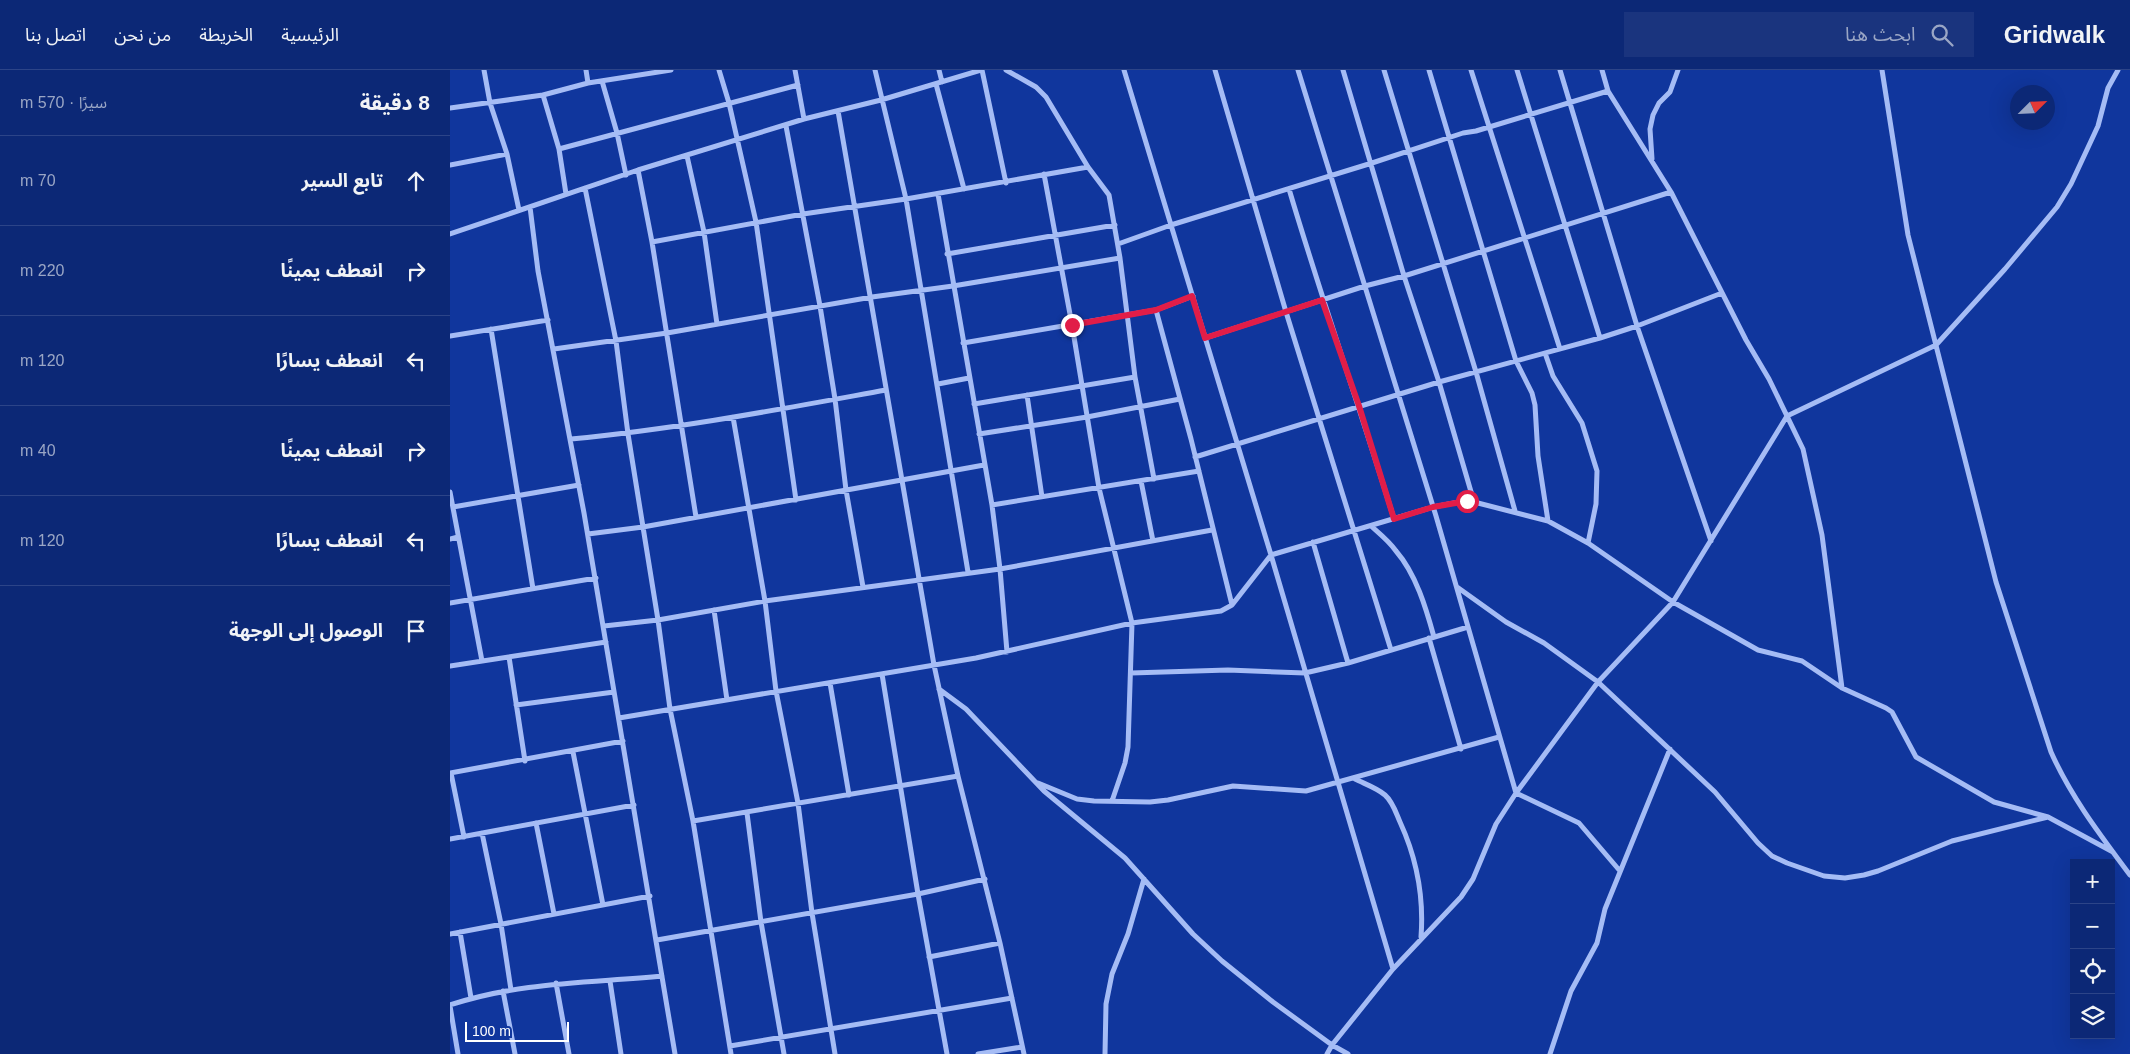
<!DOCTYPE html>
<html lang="ar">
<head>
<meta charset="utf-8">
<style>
  :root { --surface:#0c2876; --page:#1a347e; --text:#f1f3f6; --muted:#9aa6c5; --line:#2c4488 }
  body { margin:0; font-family:Helvetica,"Noto Sans Arabic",sans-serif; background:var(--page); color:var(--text); direction:rtl }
  .controls { position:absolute; right:15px; bottom:15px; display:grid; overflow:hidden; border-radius:0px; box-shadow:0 5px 20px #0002 }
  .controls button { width:45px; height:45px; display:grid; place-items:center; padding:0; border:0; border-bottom:1px solid var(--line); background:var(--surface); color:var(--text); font:25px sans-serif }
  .compass { position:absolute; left:1560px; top:15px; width:45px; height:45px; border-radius:50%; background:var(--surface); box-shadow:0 5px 20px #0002; rotate:66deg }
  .scale { position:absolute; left:15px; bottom:12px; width:104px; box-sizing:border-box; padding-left:5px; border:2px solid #fff; border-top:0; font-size:14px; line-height:18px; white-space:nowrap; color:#fff; -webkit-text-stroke:4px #10369d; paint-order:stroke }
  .stop { position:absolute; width:15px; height:15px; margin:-11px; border:4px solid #e11d48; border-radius:50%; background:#fff }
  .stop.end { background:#e11d48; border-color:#fff; box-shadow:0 1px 5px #0008 }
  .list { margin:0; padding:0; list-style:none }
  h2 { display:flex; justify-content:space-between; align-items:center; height:65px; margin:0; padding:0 20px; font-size:21px }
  h2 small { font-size:16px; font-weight:400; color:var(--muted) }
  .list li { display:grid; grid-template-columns:32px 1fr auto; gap:15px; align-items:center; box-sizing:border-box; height:90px; padding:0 20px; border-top:1px solid var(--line) }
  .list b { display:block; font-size:19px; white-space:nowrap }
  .list em { font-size:16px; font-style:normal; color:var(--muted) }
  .icon { flex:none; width:28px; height:28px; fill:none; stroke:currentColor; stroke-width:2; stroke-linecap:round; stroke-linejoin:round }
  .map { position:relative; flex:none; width:1680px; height:984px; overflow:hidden; direction:ltr }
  header { display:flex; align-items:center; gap:30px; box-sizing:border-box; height:70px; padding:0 25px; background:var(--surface); border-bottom:1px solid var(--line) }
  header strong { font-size:24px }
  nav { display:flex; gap:28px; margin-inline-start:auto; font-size:18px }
  .search { width:350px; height:45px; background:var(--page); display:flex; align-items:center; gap:12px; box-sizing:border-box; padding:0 18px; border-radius:0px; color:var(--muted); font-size:19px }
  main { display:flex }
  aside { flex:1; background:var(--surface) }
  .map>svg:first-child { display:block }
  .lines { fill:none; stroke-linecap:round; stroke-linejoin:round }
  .minor { stroke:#a5bcf5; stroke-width:5 }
  .route { stroke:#e11d48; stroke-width:6 }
</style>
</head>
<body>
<header>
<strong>Gridwalk</strong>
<div class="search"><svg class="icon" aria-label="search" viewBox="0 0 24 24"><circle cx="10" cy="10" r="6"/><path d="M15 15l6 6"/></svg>ابحث هنا</div>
<nav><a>الرئيسية</a><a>الخريطة</a><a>من نحن</a><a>اتصل بنا</a></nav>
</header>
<main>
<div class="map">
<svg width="1680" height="984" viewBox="0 0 1680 984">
  <rect width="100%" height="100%" fill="#10369d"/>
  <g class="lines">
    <path class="minor" d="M34 0 40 33 57 84 69 140
      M136 0 138 13
      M269 0 279 33 306 152 346 430
      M345 0 354 49
      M425 0 456 129 518 502
      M489 0 492 12
      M532 0 556 113
      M556 0 586 17 596 27 638 97 659 125 670 188 685 307 704 409
      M674 0 821 485 943 899
      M765 0 836 242 941 580
      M848 0 986 446 1066 723 1129 753 1170 801
      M893 0 954 206 989 312 1024 432
      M934 0 1026 302 1065 441
      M979 0 1066 291 1082 323 1085 335 1088 386 1098 451
      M1021 0 1110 279
      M1067 0 1150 268
      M1110 0 1187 256 1261 471
      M1152 0 1158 21 1221 122 1296 270 1319 309 1353 379 1372 465 1392 618
      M1432 0 1458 165 1546 512 1601 682C1621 727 1651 766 1680 805
      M152 11 167 63 176 105
      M486 14 514 119
      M93 25 109 79 116 124
      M0 38 93 25 138 13 221 0
      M388 41 484 595 508 706 550 873 574 984
      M336 56 370 236 385 329 396 420 413 517
      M109 79 348 15
      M237 86 254 162 267 254
      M1202 89 1200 59 1203 45 1209 33 1220 22 1228 0
      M0 95 57 84
      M188 100 202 172 246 447
      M594 104 622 255 649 418 682 553 678 677 675 693 662 731
      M135 118 166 271 178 364 208 550 220 639 243 751 281 984
      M839 119C872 230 910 338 944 449
      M488 124 542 435 550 499 557 582
      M80 137 88 201 134 443 225 984
      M0 164 188 100 354 49 431 30 531 0
      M202 172 353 144 456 129 638 97
      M668 174 721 155 922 93 1013 63 1026 61 1158 21
      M497 184 665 155
      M706 240 741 369 782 535
      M41 259 83 519
      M0 266 98 250
      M755 268 915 216 954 206 1221 122
      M513 273 706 240 743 226
      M104 279 217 263 422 227 503 216 670 188
      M1095 283 1103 306 1132 353 1147 401 1146 434 1138 473
      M488 314 519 308
      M577 325 592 427
      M524 334 685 307
      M283 347 315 531 326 621 348 733 362 843 385 984
      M529 364 637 347 730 329
      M121 369C227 359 331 339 436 320
      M745 387 989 312 1150 268 1187 256 1272 223
      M691 411 703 471
      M0 422 32 591
      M542 435 749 401
      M3 437 129 415
      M921 456C930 464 939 471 946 481 966 504 976 538 984 567
      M138 464 193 457 534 395
      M0 469 8 467
      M863 472 898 593
      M1007 517 1056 552 1094 573 1148 612 1265 722 1308 773 1322 786 1337 793 1374 806 1395 808 1414 805 1428 801 1502 771 1598 747
      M0 533 146 508
      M264 540 277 630
      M154 556 208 550 315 531 550 499 762 460
      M979 568 1011 679
      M59 587 75 691
      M0 596 156 572
      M681 603 778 600 855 603 898 593 1018 557
      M432 604 468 824 497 984
      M380 613 399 725
      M489 619 516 639 594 721 675 788 743 864 772 891 823 932 882 975 898 984
      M66 635 164 622
      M169 648 526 588 682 553 771 541 782 535 821 485 983 437 1009 432H1024L1098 451 1138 473 1223 532 1308 580 1352 591 1392 618 1436 638 1442 642 1466 687 1544 732 1598 747 1663 782
      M123 682 153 835
      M0 703 173 671
      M1 703 14 767
      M905 709C915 714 927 718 935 725 943 732 946 743 950 752 967 789 974 827 971 867
      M588 713 627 729 644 731 700 732 718 730 783 716 856 721 1049 667
      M297 743 311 852 334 984
      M243 751 508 706
      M86 753 104 844
      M32 763 51 854 61 920
      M0 769 184 735
      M10 862 21 928
      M0 864 200 826
      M207 870 468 824 535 809
      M479 887 550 873
      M160 911 171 984
      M106 913 119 984
      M53 921 65 984
      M0 935C69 912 140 913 212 906
      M0 936 8 984
      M280 976 562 928
      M528 984 572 977
      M655 984 656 934 662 904 678 864 694 809
      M877 984 882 975 943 899 1011 827 1023 809 1046 754 1066 723 1148 612 1223 532 1337 346 1486 275 1555 199 1607 137 1621 114 1648 56 1658 18 1668 0
      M1100 984 1121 921 1147 873 1155 839 1220 679"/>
  </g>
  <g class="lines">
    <path class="route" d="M622 255 706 240 742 226 755 268 872 230 909 336 944 449 983 437 1017 431"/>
  </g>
</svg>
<div class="controls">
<button>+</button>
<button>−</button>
<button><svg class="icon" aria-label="locate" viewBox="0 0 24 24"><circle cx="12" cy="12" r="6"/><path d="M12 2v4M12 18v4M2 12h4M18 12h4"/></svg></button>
<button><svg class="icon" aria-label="layers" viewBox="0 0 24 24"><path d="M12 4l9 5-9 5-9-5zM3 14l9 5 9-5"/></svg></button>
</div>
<svg class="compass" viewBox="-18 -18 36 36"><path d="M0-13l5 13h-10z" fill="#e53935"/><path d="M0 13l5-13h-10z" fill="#9aa6c5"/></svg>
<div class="scale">100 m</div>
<div class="stop" style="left:1017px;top:431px"></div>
<div class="stop end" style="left:622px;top:255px"></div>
</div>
<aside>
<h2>8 دقيقة<small>سيرًا · 570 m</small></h2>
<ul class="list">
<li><svg class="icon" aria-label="ahead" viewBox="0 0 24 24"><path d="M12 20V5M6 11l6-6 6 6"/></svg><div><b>تابع السير</b></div><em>70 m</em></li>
<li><svg class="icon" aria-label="right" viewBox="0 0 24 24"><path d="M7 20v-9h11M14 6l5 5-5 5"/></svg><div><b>انعطف يمينًا</b></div><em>220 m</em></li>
<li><svg class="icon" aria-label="left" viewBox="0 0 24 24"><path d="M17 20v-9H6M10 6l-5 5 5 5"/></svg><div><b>انعطف يسارًا</b></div><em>120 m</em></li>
<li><svg class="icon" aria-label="right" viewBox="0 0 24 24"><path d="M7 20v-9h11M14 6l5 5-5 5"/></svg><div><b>انعطف يمينًا</b></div><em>40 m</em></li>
<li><svg class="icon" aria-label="left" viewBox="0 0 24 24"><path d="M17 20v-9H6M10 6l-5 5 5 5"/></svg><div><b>انعطف يسارًا</b></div><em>120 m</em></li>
<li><svg class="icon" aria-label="arrive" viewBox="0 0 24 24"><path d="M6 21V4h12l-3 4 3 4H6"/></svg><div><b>الوصول إلى الوجهة</b></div></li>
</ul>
</aside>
</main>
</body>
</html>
